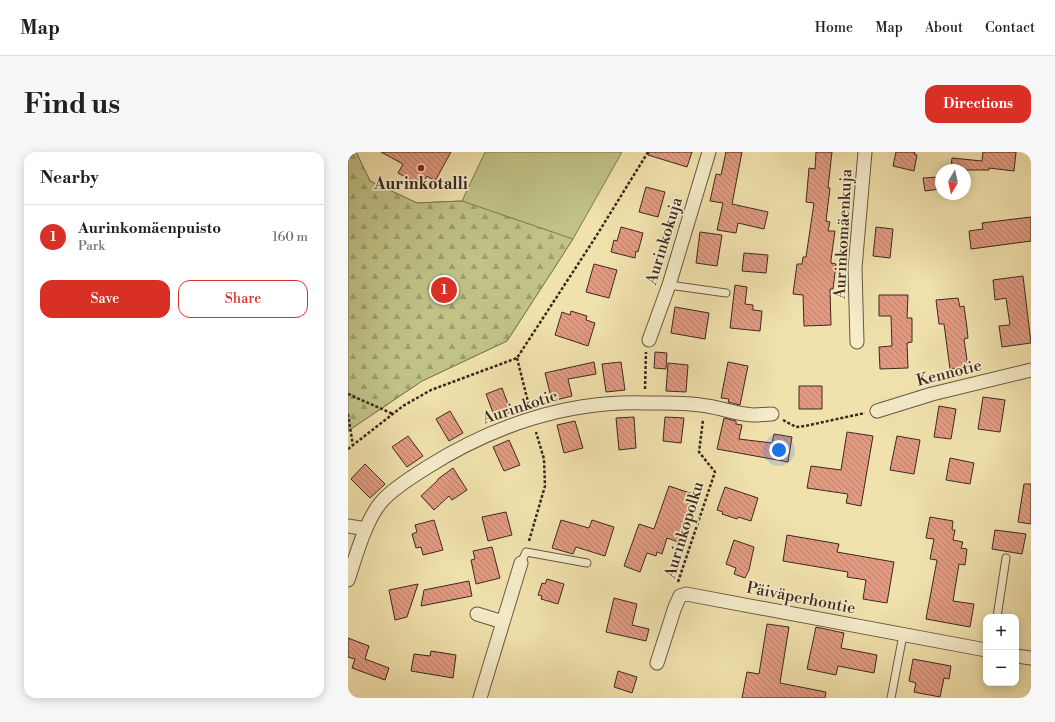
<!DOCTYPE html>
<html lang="en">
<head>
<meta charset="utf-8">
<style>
  :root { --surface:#fff; --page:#f6f6f6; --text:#202124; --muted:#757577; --line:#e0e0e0; --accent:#d93025 }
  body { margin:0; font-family:"Libre Bodoni",serif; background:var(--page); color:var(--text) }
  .controls { position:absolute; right:12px; bottom:12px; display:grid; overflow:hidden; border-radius:8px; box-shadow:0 2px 10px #0003 }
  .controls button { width:36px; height:36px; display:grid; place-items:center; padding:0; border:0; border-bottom:1px solid var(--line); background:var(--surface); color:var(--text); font:20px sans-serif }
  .compass { position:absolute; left:587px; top:12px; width:36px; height:36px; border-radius:50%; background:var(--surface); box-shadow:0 2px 10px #0003; rotate:189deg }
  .you { position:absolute; left:431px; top:298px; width:14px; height:14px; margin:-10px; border:3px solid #fff; border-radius:50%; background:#1a73e8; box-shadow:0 0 0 6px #1a73e833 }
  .badge { display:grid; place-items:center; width:26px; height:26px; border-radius:50%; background:var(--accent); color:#fff; font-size:13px; font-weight:700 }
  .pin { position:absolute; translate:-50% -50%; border:2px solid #fff; box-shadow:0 1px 4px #0006 }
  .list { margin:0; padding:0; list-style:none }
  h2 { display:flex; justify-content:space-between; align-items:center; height:52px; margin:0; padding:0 16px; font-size:17px }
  h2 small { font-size:13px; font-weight:400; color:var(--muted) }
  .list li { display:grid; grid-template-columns:26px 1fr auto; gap:12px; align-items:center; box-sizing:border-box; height:64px; padding:0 16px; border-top:1px solid var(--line) }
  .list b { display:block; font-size:15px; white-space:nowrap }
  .list p { margin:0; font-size:13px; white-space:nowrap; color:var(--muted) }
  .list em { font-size:13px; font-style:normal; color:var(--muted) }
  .actions { display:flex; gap:8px; padding:12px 16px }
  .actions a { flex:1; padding:9px 0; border:1px solid var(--accent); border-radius:12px; text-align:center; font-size:14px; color:var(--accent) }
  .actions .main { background:var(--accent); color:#fff }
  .map { position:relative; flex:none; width:683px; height:546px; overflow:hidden; border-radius:12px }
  header { display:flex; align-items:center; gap:24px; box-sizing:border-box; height:56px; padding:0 20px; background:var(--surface); border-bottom:1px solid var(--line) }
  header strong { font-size:19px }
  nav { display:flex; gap:22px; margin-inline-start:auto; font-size:14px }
  .intro { display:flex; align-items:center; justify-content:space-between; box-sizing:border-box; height:96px; padding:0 24px }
  h1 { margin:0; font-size:28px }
  .button { padding:10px 18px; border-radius:12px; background:var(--accent); color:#fff; font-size:14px; font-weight:700 }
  main { display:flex; gap:24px; padding:0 24px }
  aside { flex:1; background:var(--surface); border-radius:12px; box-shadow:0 2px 10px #0003 }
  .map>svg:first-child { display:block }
  .green { fill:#c0c286; stroke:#7e7654 }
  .forest { fill:url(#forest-firs); stroke:#7e7654 }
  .building { fill:url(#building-back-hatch); stroke:#3c2921 }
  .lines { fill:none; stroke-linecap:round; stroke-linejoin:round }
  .service-casing { stroke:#695744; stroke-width:9 }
  .minor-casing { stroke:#695744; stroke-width:15 }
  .path { stroke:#3c2921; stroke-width:2.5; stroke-dasharray:3 2; stroke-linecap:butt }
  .service { stroke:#f6ecca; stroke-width:7 }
  .minor { stroke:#f6ecca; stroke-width:13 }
  .poi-dot { fill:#8f2418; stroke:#f6ecca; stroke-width:1.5 }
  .labels { text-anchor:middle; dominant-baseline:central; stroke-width:3.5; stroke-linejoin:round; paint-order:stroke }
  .poi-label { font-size:16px; font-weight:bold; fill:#3c2921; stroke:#f6ecca }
  .street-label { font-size:16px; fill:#3c2921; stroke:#f6ecca }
</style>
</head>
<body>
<header>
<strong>Map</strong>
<nav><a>Home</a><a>Map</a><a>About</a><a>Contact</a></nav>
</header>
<div class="intro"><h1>Find us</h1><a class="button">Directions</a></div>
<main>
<aside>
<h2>Nearby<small></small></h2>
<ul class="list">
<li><span class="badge">1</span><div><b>Aurinkomäenpuisto</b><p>Park</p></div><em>160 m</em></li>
</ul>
<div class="actions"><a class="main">Save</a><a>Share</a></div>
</aside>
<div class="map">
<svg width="683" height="546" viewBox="0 0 683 546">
  <defs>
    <pattern id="forest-firs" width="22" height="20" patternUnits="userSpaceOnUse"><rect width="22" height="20" fill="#c0c286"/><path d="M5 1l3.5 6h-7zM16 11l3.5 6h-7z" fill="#9d9e6d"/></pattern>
    <pattern id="building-back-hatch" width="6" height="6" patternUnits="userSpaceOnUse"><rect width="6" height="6" fill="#e29b82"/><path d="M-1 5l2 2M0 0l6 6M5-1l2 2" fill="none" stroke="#b87e6a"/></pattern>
  </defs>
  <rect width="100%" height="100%" fill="#f1e2ad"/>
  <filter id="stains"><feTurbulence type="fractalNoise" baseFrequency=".005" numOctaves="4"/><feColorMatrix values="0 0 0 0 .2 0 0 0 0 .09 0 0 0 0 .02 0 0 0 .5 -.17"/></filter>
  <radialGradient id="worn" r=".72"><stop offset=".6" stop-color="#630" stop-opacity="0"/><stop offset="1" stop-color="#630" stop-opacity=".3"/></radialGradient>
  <path class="green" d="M0 0H8L22 29 69 51 114 49 137 0H274L225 87 159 189 74 229 0 279Z"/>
  <path class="forest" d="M0 0H8L22 29 69 51 114 49 225 87 159 189 74 229 0 279Z"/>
  <path class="building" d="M33 0H103L87 29 79 24 74 34 50 21 55 12Z
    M301 0H344L339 15 300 3Z
    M378 0H394L384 52 420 60 416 77 390 71 388 81 369 78 375 51 362 49 368 22 373 23Z
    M468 0H484L480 36H482L478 69 482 70 480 79H487L483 108V111L488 112 485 137H482L483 173 456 174 455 143 445 142 449 112H454L455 105H458L466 51 458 50 459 39 461 16 467 17Z
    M548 0H567L566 2 569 3 566 19 545 14Z
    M635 0H668L666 19 641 16V18H603L604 6 634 9Z
    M591 25 592 37 577 39 575 26Z
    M298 35 317 40 310 65 291 60Z
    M683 65V89L623 97 621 79 635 77 634 71Z
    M273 75 295 81 290 100 288 99 287 106 263 100 266 88 269 89Z
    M528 75 545 77 542 106 525 104Z
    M352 80 374 83 369 114 348 111Z
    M396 101 420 103 418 121 394 119Z
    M246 112 269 118 261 146 238 140Z
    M675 124 683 191 654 195 651 174 662 173 658 146 647 148 645 128Z
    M387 133 399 135 397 152 405 153V158L414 159 412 179 382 176Z
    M531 143H560L559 166H564V190L559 191 560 216 532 217 531 195 544 194 543 164H531Z
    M610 146 612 155 616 154 619 176 620 186 616 187 620 215 602 217 596 172H591L588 148Z
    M327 155 361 161 357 187 323 181Z
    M223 159 239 164 238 168 247 171 240 194 207 183 214 160 222 163Z
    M307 200 319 201 318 217 306 216Z
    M246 210 248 222 220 227 224 244 204 249 197 221Z
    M273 210 277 238 258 240 254 212Z
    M380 210 400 214 392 253 380 250 381 247 373 246Z
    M320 211 340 213 338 240 318 239Z
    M451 234H474V257H451Z
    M154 236 163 260 147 266 138 242Z
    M635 245 657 248 652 280 630 277Z
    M591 254 608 257 603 287 586 285Z
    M102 259 115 281 101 289 88 267Z
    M286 265 288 296 271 298 268 266Z
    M317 265 336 266 333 291 315 289Z
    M376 266 388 269V272L394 273 391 287 424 291 426 282 444 285 440 310 369 297Z
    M227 269 235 296 216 301 209 273Z
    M499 280 525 284 513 354 498 351 500 342 459 336 463 314 493 318Z
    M60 284 75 304 59 315 44 295Z
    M549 284 572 288 566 322 542 318Z
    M161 288 172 313 156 319 145 295Z
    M602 306 626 311 622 332 598 328Z
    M17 312 37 332 22 346 3 327Z
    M105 316 119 338 104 348 101 344 86 358 73 344 90 328V327Z
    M676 332H683V372L670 370Z
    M321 334 351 344 333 391 319 386 314 402 309 400 308 404 299 401 292 420 276 414 291 372 306 377Z
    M377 335 410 346 403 369 390 365 389 367 374 362 375 360 369 358Z
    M158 360 164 383 140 389 134 365Z
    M582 365 605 369 604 378H607L605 388 615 390 613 396 619 397 617 413 611 412 605 449 626 452 622 475 578 467 589 408 582 407 586 387 578 386Z
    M86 368 95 398 75 403 73 395 68 396 64 382 69 380 67 373Z
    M213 368 241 376 244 368 266 375 257 404 228 395 225 402 204 396Z
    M647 378 678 382 674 402 644 397Z
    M439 383 491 392 489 400 546 410 539 451 515 447 518 428 499 425 500 420 435 409Z
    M386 388 406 395 401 418 397 426 386 422 388 416 378 412Z
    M144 395 152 426 128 432 123 408 127 407 125 399Z
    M199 427 216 432 210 452 193 447 194 444 190 443 194 431 197 432Z
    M121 429 124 444 73 454 76 438Z
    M70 432 59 465 47 468 41 438Z
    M266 446 289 452 284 473 301 477 298 489 258 480Z
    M419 472 441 475 432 531 478 540 477 546H394L399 520 411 522Z
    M468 475 496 481 493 496 529 503 526 521 490 514 488 523 459 517Z
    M0 486 21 494 17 507 41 516 37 528 4 516 7 507 0 505Z
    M83 499 108 503 105 526 63 519 66 502 82 504Z
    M565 507 603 514 601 527 596 526 592 545 566 540 568 531 561 529Z
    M270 519 289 525 284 541 266 535Z"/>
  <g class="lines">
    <defs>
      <path id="service" d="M321 133 378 141
        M173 411 178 400 239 411
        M649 465 658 406
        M543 546 555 483"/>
      <path id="minor" d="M301 188 321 133 361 0
        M509 190 507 116 517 0
        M529 259 584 242 683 218
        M0 374 18 377
        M0 428C8 404 18 366 35 348 47 335 64 325 78 316 144 274 220 248 298 251 318 251 339 250 359 254 374 256 391 263 406 263 412 263 418 262 424 262
        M129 462 155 470
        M668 504 683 506
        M309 511 327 455 332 444 338 442 638 498
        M132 546 173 411"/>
    </defs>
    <use href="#service" class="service-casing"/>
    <use href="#minor" class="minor-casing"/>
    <path class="path" d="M169 206 181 254
      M297 237 298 200
      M0 242 45 262
      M0 262 5 294
      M435 268 448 275 457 274 517 261
      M0 297 55 254 83 238 169 206 247 86 300 0
      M181 389 197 334 196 307 188 280
      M330 430 367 320 351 300 355 268"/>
    <use href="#service" class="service"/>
    <use href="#minor" class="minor"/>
  </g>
  <circle class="poi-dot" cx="73" cy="16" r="4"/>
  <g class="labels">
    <g class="poi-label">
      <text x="73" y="32">Aurinkotalli</text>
    </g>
    <g class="street-label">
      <text transform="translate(495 82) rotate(-87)">Aurinkomäenkuja</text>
      <text transform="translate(316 89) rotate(-73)">Aurinkokuja</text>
      <text transform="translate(601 221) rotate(-14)">Kennotie</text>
      <text transform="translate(172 255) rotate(-18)">Aurinkotie</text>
      <text transform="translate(336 378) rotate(-73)">Aurinkopolku</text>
      <text transform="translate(453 446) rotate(11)">Päiväperhontie</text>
    </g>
  </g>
  <rect width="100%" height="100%" filter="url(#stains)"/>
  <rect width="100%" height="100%" fill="url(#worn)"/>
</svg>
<div class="controls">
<button>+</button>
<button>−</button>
</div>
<svg class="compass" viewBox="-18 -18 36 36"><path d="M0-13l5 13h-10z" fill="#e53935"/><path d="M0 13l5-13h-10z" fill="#757577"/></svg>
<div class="you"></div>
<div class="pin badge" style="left:96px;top:138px">1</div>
</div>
</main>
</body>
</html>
